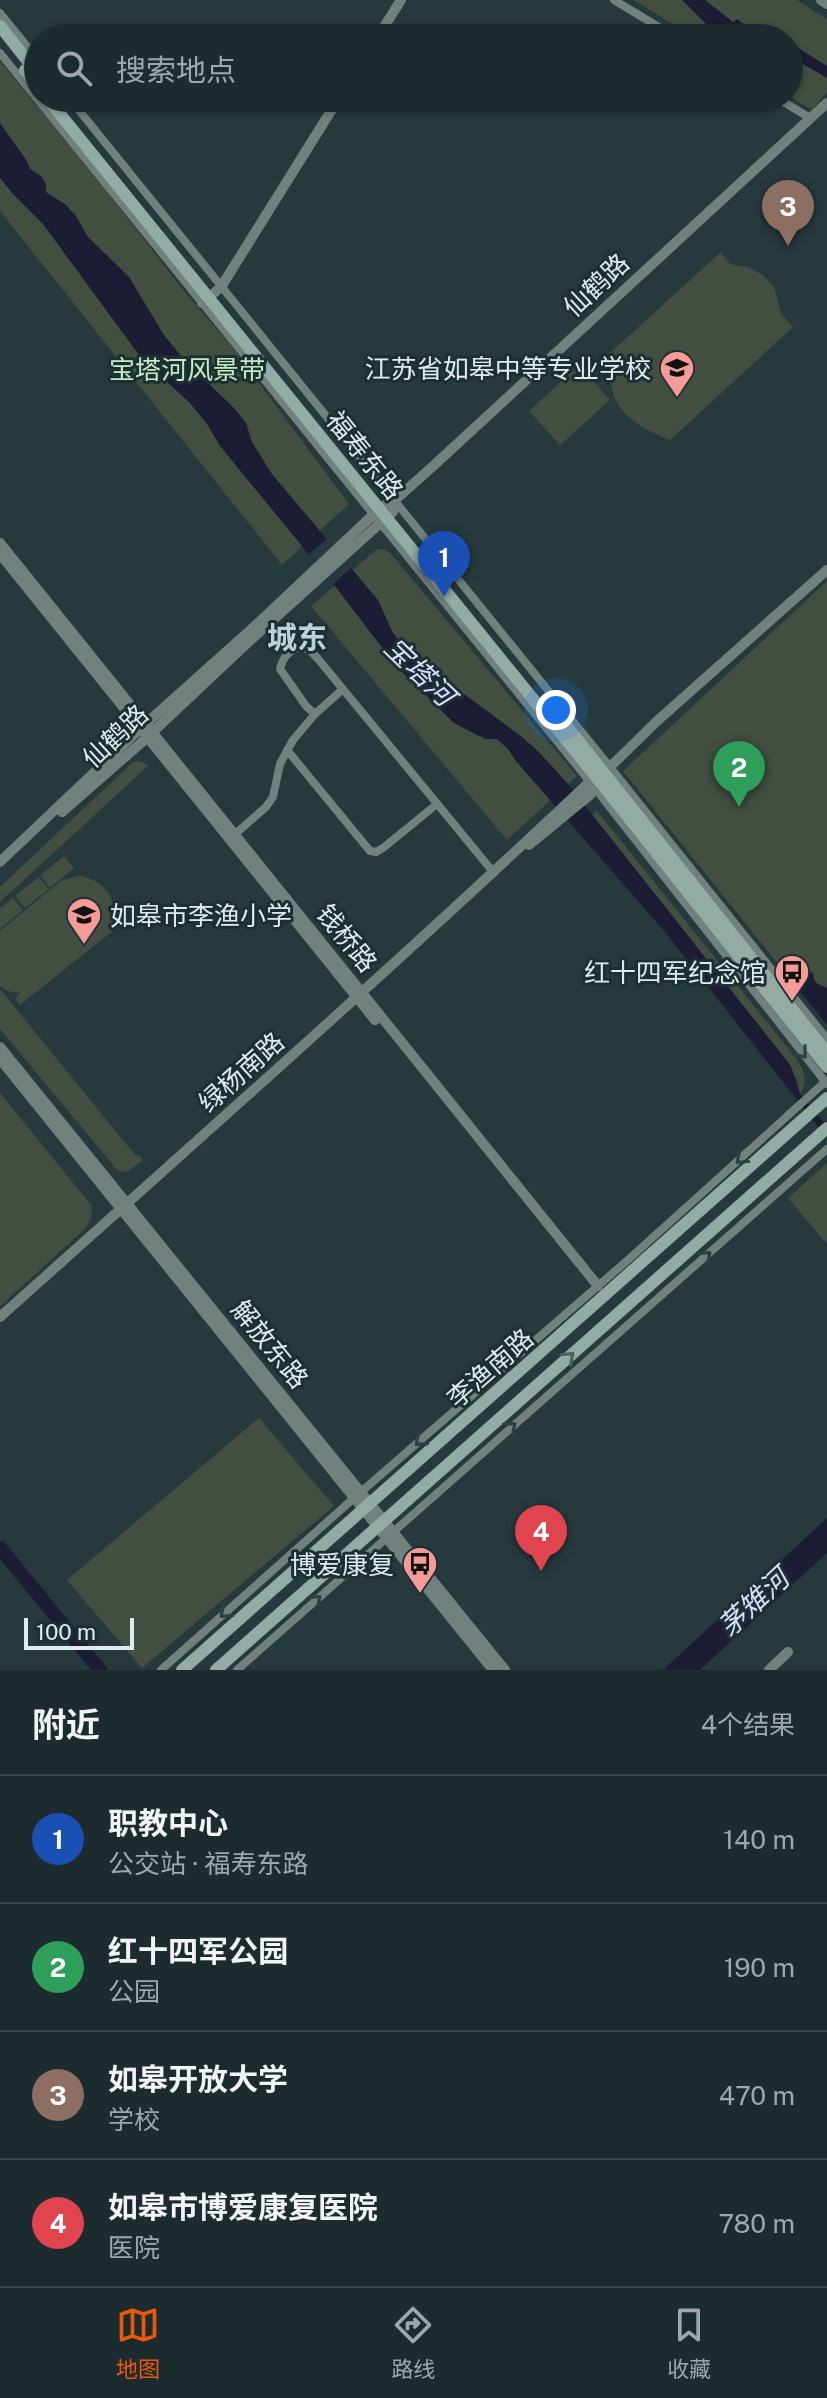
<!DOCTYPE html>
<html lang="zh">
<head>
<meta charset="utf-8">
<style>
  :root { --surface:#1c2c2e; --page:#253436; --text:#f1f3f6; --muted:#a0a7aa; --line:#3a484a; --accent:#ea580c }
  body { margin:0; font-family:"Public Sans","Noto Sans SC",sans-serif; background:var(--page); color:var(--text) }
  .scale { position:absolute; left:24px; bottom:20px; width:110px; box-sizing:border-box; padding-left:8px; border:4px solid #dfebee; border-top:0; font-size:22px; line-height:28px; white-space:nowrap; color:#dfebee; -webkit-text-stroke:6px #1c3034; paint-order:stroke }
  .you { position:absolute; left:556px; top:710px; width:28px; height:28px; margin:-20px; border:6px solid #fff; border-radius:50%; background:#1a73e8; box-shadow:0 0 0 12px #1a73e833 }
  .badge { display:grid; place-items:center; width:52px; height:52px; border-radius:50%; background:var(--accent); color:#fff; font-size:26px; font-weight:700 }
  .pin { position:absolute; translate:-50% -66px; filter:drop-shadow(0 2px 4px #0008) }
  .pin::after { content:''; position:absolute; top:42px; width:28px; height:24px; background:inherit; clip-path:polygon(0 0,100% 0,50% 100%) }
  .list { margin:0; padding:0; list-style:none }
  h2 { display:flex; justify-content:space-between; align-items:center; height:104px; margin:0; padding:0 32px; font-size:34px }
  h2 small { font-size:26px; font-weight:400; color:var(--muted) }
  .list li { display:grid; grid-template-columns:52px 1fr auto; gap:24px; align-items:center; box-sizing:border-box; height:128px; padding:0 32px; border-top:2px solid var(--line) }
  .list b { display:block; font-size:30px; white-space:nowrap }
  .list p { margin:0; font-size:26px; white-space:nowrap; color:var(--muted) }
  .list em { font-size:26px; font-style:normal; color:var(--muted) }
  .icon { flex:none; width:44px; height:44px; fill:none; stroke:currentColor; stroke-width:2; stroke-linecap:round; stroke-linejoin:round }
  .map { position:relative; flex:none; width:827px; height:1670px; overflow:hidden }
  .search { position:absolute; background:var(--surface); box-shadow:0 2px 6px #0004; left:24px; right:24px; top:24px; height:88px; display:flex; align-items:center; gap:20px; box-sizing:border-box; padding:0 28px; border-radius:44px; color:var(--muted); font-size:30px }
  .sheet { height:616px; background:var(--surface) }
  nav { display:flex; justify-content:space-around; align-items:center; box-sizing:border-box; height:112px; border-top:2px solid var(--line); background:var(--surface); font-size:22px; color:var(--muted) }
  nav a { display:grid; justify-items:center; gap:4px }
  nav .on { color:var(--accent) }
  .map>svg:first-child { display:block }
  .green { fill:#414e40 }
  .water { fill:#1c1d34 }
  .pier { fill:#263a3e }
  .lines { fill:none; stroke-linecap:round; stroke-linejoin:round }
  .river { stroke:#1c1d34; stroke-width:14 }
  .minor { stroke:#71817d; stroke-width:8 }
  .tertiary { stroke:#71817d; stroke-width:10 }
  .secondary { stroke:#92aba5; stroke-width:12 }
  .oneway { stroke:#2d4043 }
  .oneway2 { stroke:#4b6161 }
  .labels { text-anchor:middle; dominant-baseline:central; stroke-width:6; stroke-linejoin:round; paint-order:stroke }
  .street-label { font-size:26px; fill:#dfebee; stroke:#1c3034 }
  .poi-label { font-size:26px; fill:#dfebee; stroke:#1c3034; text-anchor:end }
  .park-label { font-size:26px; fill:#c3ecc0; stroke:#1c3034 }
  .water-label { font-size:28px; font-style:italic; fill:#dadefe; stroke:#1c3034 }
  .quarter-label { font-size:30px; font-weight:bold; fill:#bbd2d7; stroke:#1c3034 }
</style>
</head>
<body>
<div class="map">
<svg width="827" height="1670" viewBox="0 0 827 1670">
  <rect width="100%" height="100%" fill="#263a3e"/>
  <path class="green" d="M634 0H797L827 19V92L812 110 789 96V38H695Z
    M0 61 92 172 183 290 233 348 349 504 282 565 0 211Z
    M721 252 730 264 748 267 763 275 774 287 781 314 793 327 670 440C637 426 612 414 610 375L599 363Z
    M579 365 610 400 560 445 529 411Z
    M377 549H384L391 554 577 776 507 840 311 606Z
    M827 581V1025L623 771Z
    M139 761 149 765 0 902V887L133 762Z
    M597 811 795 1057C804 1069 809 1081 800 1094L797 1079 592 815Z
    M64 856 74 868 50 888 40 875Z
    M79 876C103 879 116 896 113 919L120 915 125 921 20 1005 15 999 20 993 7 991 0 986V931L62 880Z
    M39 877 49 889 25 908 15 896Z
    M13 898 23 910 0 929V908Z
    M0 989 136 1156 139 1155 143 1160 127 1172 118 1171 0 1029Z
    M0 1093 92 1206 91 1219 85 1229 0 1306Z
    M827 1163V1244L788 1198Z
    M259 1418 334 1506 142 1668 67 1580Z"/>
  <path class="water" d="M682 0H705L733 22 737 19 755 33 775 38H720Z
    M789 42 827 66V78L789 56Z
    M0 123 27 161 30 169 42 177 46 185V192L66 205 76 216 88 237 129 277 164 335 186 362 234 408 246 423 252 442 272 474 378 600 393 633 410 654 522 737 539 752 568 784 791 1066 800 1094 827 1126V1138L665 932 515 760 508 749 497 739H485L454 723 396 666 338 590 220 446 207 424 190 403 142 359 43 224 13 194 0 178Z
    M795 961 806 971 813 973C814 985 818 983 827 988V1025L784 972 785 968Z
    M827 1518V1553L700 1670H663Z"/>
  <path class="pier" d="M329 537 353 566 330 587 305 558Z"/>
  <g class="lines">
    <path class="river" d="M0 1548 100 1670"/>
    <path class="minor" d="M614 0 677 38
      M0 13 38 60
      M0 53 590 782 827 1084
      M69 98 610 767 827 1039
      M777 98 810 118
      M315 714 306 706 280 669C283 657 288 652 299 647L310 650 319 660 494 873
      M287 750 370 851 376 852 383 848 437 804
      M235 834 266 807 273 797 280 764 293 740 315 714 343 689
      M161 1670 354 1498 629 1259 826 1081
      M237 1670 827 1149"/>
    <path class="tertiary" d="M821 0 827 4
      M377 38 401 0
      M202 303 221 287 339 98
      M0 543 598 1286
      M0 554 375 1020
      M62 812 141 743 244 646 387 517 393 512 395 500
      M529 845 590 795 604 779
      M0 862 141 728 255 626 373 515 386 504 395 500 431 468 827 103
      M0 1047 505 1670
      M0 1059 493 1670
      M0 1317C200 1138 401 960 596 776L610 767 656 722 827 570
      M769 1670 788 1652"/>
    <path class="secondary" d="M0 26 38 74
      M25 70 38 86
      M47 98 601 783 827 1067
      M565 724 827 1053
      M182 1670 827 1098
      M216 1670 827 1128"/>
  </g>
  <defs><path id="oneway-chevron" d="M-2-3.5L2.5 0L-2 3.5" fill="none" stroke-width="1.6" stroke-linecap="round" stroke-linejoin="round" transform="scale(2)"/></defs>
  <g class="oneway">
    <use href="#oneway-chevron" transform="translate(802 1053) rotate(52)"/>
    <use href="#oneway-chevron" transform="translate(741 1159) rotate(138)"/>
    <use href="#oneway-chevron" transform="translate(706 1256) rotate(-41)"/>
    <use href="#oneway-chevron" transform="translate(511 1427) rotate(-41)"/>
    <use href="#oneway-chevron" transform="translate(420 1441) rotate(139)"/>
    <use href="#oneway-chevron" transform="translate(316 1600) rotate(-42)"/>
    <use href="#oneway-chevron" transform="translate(225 1613) rotate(138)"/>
  </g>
  <use class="oneway2" href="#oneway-chevron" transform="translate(569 1357) rotate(-42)"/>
  <defs>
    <symbol id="school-pin" viewBox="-11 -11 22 30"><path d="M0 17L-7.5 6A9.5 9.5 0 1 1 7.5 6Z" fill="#f59b97" stroke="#1c3034"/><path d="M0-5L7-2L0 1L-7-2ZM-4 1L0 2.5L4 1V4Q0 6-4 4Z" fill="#111"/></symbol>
    <symbol id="bus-pin" viewBox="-11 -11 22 30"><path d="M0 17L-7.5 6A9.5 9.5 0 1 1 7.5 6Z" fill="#f59b97" stroke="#1c3034"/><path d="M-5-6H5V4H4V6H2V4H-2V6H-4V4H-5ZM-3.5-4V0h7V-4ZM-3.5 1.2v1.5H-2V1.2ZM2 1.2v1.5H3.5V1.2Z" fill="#111"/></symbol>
  </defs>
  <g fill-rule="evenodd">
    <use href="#school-pin" x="657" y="348" width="40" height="54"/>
    <use href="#school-pin" x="64" y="895" width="40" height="54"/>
    <use href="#bus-pin" x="772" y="952" width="40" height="54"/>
    <use href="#bus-pin" x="400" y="1544" width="40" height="54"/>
  </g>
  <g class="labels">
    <g class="street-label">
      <text transform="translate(596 285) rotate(-43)">仙鹤路</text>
      <text transform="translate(365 455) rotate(51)">福寿东路</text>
      <text transform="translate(115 736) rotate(-43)">仙鹤路</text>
      <text transform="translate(347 938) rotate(51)">钱桥路</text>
      <text transform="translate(241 1072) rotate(-42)">绿杨南路</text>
      <text transform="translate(270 1344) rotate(51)">解放东路</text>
      <text transform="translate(490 1368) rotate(-41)">李渔南路</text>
    </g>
    <g class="poi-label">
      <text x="651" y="368">江苏省如皋中等专业学校</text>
      <text x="110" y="915" text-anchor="start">如皋市李渔小学</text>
      <text x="766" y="972">红十四军纪念馆</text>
      <text x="394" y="1564">博爱康复</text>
    </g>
    <g class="park-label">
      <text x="187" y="369">宝塔河风景带</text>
    </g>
    <g class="water-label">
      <text transform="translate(420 671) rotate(44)">宝塔河</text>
      <text transform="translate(753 1602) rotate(-43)">茅雉河</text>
    </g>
    <g class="quarter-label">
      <text x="297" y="637">城东</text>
    </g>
  </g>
</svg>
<div class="scale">100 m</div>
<div class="you"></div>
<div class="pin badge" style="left:444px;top:597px;background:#1a4fb4">1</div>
<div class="pin badge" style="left:739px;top:807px;background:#2e9e5b">2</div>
<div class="pin badge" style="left:788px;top:246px;background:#8d6e63">3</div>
<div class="pin badge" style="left:541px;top:1571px;background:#e0444e">4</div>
<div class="search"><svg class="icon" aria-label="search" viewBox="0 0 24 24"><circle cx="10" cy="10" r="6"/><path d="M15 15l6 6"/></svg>搜索地点</div>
</div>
<section class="sheet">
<h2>附近<small>4个结果</small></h2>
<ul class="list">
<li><span class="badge" style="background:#1a4fb4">1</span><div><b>职教中心</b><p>公交站 · 福寿东路</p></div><em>140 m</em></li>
<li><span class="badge" style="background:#2e9e5b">2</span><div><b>红十四军公园</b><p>公园</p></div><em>190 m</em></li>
<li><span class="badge" style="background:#8d6e63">3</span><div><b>如皋开放大学</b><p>学校</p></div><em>470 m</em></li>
<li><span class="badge" style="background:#e0444e">4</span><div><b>如皋市博爱康复医院</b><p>医院</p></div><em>780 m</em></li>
</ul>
</section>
<nav>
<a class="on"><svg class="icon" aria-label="map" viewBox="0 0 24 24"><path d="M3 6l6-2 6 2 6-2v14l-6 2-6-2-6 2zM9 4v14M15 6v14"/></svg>地图</a>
<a><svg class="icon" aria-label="directions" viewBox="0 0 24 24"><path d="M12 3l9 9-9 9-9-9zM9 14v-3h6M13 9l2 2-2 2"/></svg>路线</a>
<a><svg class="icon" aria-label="saved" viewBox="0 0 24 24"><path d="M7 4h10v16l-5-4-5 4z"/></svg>收藏</a>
</nav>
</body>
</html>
